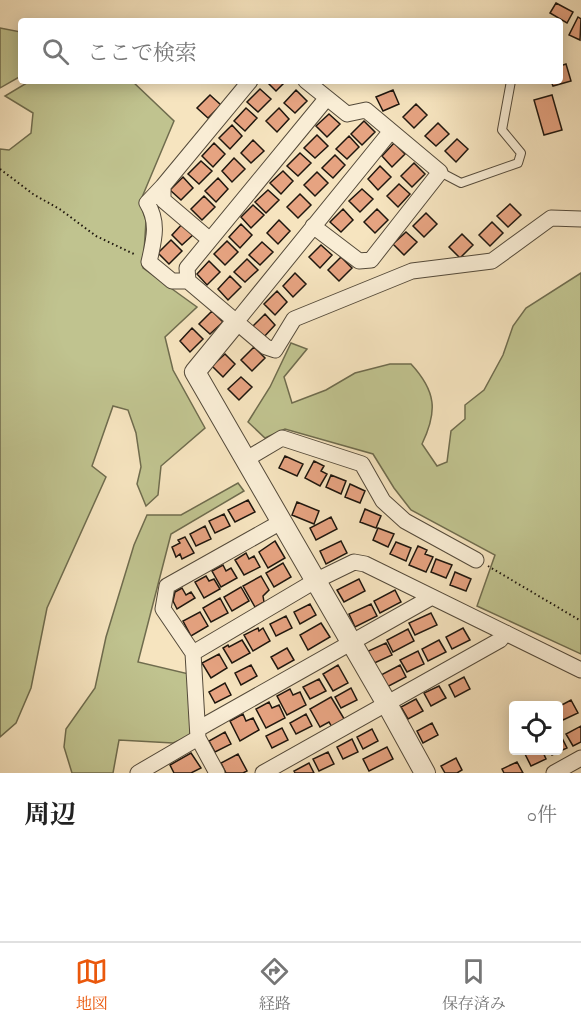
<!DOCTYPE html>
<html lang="ja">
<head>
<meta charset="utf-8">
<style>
  :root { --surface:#fff; --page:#f6f6f6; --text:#222; --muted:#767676; --line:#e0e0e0; --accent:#ea580c }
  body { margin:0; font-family:"IM FELL Double Pica","Noto Serif JP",serif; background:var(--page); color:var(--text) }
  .controls { position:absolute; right:18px; bottom:18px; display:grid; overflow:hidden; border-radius:6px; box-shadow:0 3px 15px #0003 }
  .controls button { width:54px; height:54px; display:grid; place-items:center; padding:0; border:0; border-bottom:2px solid var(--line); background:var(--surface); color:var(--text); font:30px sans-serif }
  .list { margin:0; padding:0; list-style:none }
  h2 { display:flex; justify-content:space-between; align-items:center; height:78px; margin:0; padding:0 24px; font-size:26px }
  h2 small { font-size:20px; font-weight:400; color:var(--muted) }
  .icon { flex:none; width:33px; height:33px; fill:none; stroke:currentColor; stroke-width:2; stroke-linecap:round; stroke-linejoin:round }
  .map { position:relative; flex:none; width:581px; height:773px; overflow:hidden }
  .search { position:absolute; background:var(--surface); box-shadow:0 3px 15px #0003; left:18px; right:18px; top:18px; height:66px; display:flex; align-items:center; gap:15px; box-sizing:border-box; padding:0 21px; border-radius:6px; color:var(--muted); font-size:22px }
  .sheet { height:168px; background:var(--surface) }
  nav { display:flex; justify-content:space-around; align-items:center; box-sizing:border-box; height:84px; border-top:2px solid var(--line); background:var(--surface); font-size:16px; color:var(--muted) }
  nav a { display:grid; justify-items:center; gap:3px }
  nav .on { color:var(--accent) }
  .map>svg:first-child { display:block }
  .green { fill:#c0c38f; stroke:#6f6c4e; stroke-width:1.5 }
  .building { fill:#e6a381; stroke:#1e160e; stroke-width:1.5 }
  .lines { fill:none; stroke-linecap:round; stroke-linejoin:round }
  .service-casing { stroke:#544a3a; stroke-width:10 }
  .minor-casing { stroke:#544a3a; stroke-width:17 }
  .tertiary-casing { stroke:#544a3a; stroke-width:22 }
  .path { stroke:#1e160e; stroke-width:2; stroke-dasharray:1.5 3; stroke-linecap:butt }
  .service { stroke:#f9edd5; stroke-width:8 }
  .minor { stroke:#f9edd5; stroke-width:15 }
  .tertiary { stroke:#f9edd5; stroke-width:20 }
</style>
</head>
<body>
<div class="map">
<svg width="581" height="773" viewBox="0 0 581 773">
  <rect width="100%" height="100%" fill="#f6e4bf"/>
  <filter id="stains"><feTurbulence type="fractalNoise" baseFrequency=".00333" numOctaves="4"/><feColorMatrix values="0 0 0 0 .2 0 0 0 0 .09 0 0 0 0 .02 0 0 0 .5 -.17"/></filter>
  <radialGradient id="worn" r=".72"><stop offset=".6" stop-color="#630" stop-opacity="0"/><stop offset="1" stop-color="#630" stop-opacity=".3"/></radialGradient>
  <path class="green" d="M0 28 21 32V76L0 88Z
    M30 81H132L174 121 140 202 146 221 143 268 197 307 165 337 173 370 205 428 161 466 158 495 146 506 137 484 141 467 136 433 128 410 113 406 92 466 106 477 47 608 31 688 16 723 0 737V149L9 150 31 133 33 113 5 96Z
    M581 273V654L477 606 495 555 411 510 394 488 373 454 285 429 265 438 248 422 270 387 291 343 307 349 284 377 292 403 326 390 355 373 390 364H411C436 391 438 411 422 444L437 466 447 462 451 431 465 419V405L484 390 503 355 513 326 526 308Z
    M238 483 244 491 171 534 138 662 189 674 190 736 173 743 119 740 113 773H72L64 747 66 729 95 688 106 637 134 545 147 515H181Z"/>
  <path class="building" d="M556 3 573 12 567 23 550 13Z
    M578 17 581 19 580 40 569 35Z
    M566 64 571 81 553 86 551 81H560V66Z
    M266 81H286L276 91Z
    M260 89 271 99 258 112 247 102Z
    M296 90 307 101 295 113 284 103Z
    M393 90 399 104 383 111 376 97Z
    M210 95 221 105 208 118 197 108Z
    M552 95 562 130 544 135 534 100Z
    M416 104 427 115 414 128 403 117Z
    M246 108 257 118 245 131 234 121Z
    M279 108 289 119 277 132 266 121Z
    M329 114 340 124 327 137 316 126Z
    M364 121 375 132 362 145 351 134Z
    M438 123 449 134 436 146 425 136Z
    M232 125 242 136 230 149 219 138Z
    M317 135 328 146 315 158 304 148Z
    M349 136 359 147 347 159 336 149Z
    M457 139 468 149 456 162 445 151Z
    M253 140 264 151 251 163 241 153Z
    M214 143 225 154 213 167 202 156Z
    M394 143 405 154 392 167 382 156Z
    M300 153 311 163 298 176 287 166Z
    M335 155 345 165 333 178 322 168Z
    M234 158 245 169 232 182 222 171Z
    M201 161 212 171 199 184 188 174Z
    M414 163 425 174 412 187 401 176Z
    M380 166 391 177 378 190 368 179Z
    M283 171 293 181 281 194 270 183Z
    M317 172 328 183 315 196 304 185Z
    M183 177 193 188 181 200 170 190Z
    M218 178 228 189 216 202 205 191Z
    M399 184 410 194 398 207 387 196Z
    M362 189 373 199 360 212 349 201Z
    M268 190 279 200 266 213 255 202Z
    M300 194 311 205 298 218 287 207Z
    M204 196 215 207 202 220 191 209Z
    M510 204 521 215 508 227 497 216Z
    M253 205 264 215 251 228 241 217Z
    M343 209 353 220 341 232 330 222Z
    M377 209 388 220 375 233 364 222Z
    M426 213 437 224 424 237 413 226Z
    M279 220 290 231 278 244 267 233Z
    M184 222 195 233 182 245 172 235Z
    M492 222 503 233 490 246 479 235Z
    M241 224 252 235 240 248 229 237Z
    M406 232 417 242 404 255 393 244Z
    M462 234 473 245 460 258 449 247Z
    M171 240 182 251 169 264 158 253Z
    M227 241 238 252 225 265 214 254Z
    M262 242 273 252 260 265 249 255Z
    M321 245 332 255 320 268 309 257Z
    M341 257 352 268 339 281 328 270Z
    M247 259 258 270 245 282 234 272Z
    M209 261 220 272 207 285 197 274Z
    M295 273 306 284 293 297 283 286Z
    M230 276 241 287 228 300 218 289Z
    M277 291 287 302 275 315 264 304Z
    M212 311 223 322 210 334 199 324Z
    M265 314 275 325 263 338 252 327Z
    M192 328 203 339 190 352 180 341Z
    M254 347 265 358 252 371 241 360Z
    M225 354 235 364 223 377 212 366Z
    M241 377 252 387 239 400 228 389Z
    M285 456 303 464 297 476 279 468Z
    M314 461 324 466 321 471 327 474 320 486 305 478Z
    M331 475 346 481 341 494 326 487Z
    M350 484 365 491 360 503 345 497Z
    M248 500 255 512 235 522 228 510Z
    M297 502 319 511 314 524 292 515Z
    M365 509 381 516 376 528 360 522Z
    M224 514 230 526 215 533 209 521Z
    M331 517 337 529 316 540 310 528Z
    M205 526 211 539 196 546 190 534Z
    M378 528 394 534 388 547 373 540Z
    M185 537 194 553 182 559 180 554 176 557 172 547 180 543 178 540Z
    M275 541 285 558 268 568 259 552Z
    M341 541 347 553 326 564 320 551Z
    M396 542 411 548 406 561 390 554Z
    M418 546 427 550 425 554 433 557 426 572 409 565Z
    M246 553 249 559 254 556 260 567 244 575 235 560Z
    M436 559 452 565 446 578 431 572Z
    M283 563 291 577 274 587 266 573Z
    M223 565 226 571 231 568 237 578 221 587 212 571Z
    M455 572 471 579 466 591 450 585Z
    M206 576 209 581 214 579 220 589 204 598 195 582Z
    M261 576 269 590 263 596 264 602 255 607 243 586Z
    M359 579 365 591 344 602 337 590Z
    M241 587 249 601 232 611 224 597Z
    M182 588 186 595 191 592 195 598 177 609 173 601 175 592Z
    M395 590 401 602 380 613 374 601Z
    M220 598 228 613 211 622 203 608Z
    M310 604 316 615 300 624 294 612Z
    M371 604 377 616 355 627 349 614Z
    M200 612 208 626 191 636 183 621Z
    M431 613 437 625 415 635 409 623Z
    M286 616 292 628 276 636 270 624Z
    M321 623 330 637 308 650 300 635Z
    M258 628 259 631 263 628 270 641 253 651 244 635Z
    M463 628 470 640 452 649 446 637Z
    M408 629 414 641 393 652 387 640Z
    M242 640 250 653 232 663 223 648 228 645 229 647Z
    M439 640 446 652 428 661 422 649Z
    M386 643 392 655 370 665 364 653Z
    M287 648 294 660 278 669 271 657Z
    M418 651 424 664 407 672 400 660Z
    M219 654 227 668 211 678 202 663Z
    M251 665 257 676 241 685 235 673Z
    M338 665 348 683 333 691 323 674Z
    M400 665 406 677 385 688 379 676Z
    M464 677 470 689 455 697 449 685Z
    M319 679 326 691 310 699 303 687Z
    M225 683 231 695 215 703 209 692Z
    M439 686 446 698 431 706 424 693Z
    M351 688 357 700 341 708 335 697Z
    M290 689 293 695 300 692 306 705 287 715 277 696Z
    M331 697 346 722 333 729 329 722 320 727 310 709Z
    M416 699 423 711 408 719 401 707Z
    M571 700 578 713 563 720 558 712V707Z
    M269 702 272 708 279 705 285 718 266 728 256 709Z
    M243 714 246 721 253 718 259 730 240 741 230 721Z
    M306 714 312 726 296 734 290 723Z
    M432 723 438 735 423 743 417 731Z
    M581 726V742L573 746 566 734Z
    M282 728 288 740 272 748 266 736Z
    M372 729 378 741 363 749 357 737Z
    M225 732 231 744 215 752 209 741Z
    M561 736 567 748 552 755 549 750H558V737Z
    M352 739 358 752 343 759 337 747Z
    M387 747 393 759 369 771 363 759Z
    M532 750H542L546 759 531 766 525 754Z
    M328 752 334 764 319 771 313 759Z
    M191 753 201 768 191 773H174L170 765Z
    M238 754 247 771 243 773H226L221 763Z
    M456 758 462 770 457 773H445L441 766Z
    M517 762 523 773H504L502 769Z
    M309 763 314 773H295L294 771Z"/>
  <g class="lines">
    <defs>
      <path id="service" d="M440 172 461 183 518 163 521 153 502 130 511 81"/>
      <path id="minor" d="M306 81 347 114 366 110 440 172 371 260 359 261 313 226
        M326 99 187 268 188 281 266 347 275 350 294 319 412 271 492 261 551 218 581 219
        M163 186 147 203C159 222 154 240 149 262L172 281H188
        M210 240 163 200V186L250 81
        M236 322 391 131
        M245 460 282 438 362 464 383 501 405 521 476 560
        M193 653 315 581 354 562 365 564 581 670
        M198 729 432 597
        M138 773 198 738
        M217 773 198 738 193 653 163 609 167 586 281 522
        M263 773 500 640 506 633
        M554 773 581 758"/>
      <path id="tertiary" d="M236 322 195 372 387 704 425 773"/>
    </defs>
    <use href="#service" class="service-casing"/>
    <use href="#minor" class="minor-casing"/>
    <use href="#tertiary" class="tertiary-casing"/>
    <path class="path" d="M0 169 33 194 61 210 96 236 136 255
      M488 566 581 621"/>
    <use href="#service" class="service"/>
    <use href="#minor" class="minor"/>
    <use href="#tertiary" class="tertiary"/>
  </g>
  <rect width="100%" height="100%" filter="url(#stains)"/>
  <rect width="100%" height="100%" fill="url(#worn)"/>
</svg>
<div class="controls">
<button><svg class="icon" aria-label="locate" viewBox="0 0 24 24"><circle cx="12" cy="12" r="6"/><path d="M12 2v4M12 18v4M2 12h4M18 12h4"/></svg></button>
</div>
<div class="search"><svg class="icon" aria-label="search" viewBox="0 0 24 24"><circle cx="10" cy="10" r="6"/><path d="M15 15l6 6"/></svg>ここで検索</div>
</div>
<section class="sheet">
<h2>周辺<small>0件</small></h2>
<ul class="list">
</ul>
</section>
<nav>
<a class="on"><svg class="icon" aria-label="map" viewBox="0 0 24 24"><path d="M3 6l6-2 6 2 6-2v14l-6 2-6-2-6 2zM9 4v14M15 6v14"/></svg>地図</a>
<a><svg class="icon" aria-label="directions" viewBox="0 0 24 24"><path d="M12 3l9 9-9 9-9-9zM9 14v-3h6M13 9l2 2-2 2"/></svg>経路</a>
<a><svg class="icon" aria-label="saved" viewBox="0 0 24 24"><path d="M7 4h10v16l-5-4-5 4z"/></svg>保存済み</a>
</nav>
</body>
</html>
